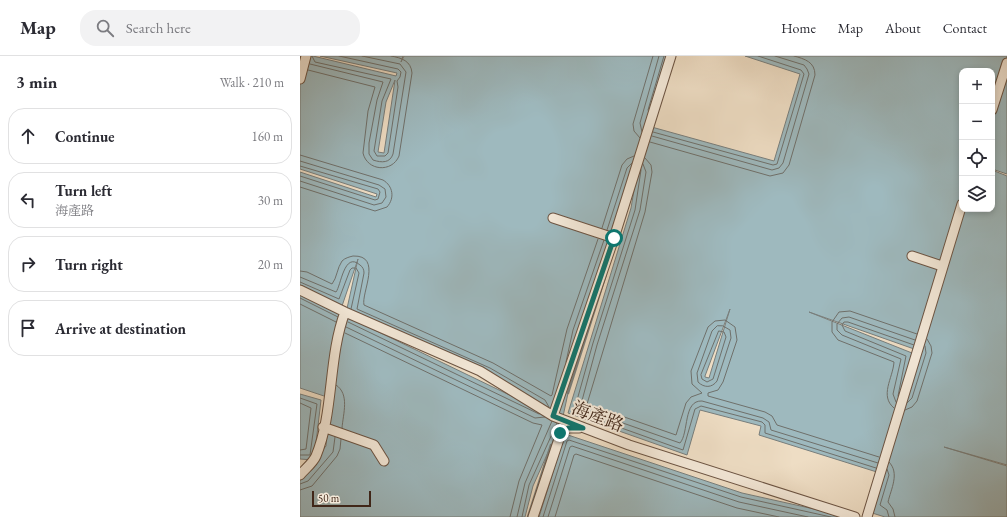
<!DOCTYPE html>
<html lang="en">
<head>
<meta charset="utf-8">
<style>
  :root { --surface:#fff; --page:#f2f2f3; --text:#2b2b33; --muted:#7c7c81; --line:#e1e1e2 }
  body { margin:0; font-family:"EB Garamond","Noto Serif TC",serif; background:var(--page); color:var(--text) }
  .controls { position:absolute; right:12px; top:12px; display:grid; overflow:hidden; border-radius:8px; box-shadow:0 2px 6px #0003 }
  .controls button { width:36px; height:36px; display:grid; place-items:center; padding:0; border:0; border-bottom:1px solid var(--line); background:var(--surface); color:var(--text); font:20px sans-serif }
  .scale { position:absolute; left:12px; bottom:10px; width:59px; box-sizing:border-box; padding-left:4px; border:2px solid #402618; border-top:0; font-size:11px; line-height:14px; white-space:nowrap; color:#402618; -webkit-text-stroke:3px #f4e9d9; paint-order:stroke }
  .stop { position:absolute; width:12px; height:12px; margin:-9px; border:3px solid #0f766e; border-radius:50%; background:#fff }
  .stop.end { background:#0f766e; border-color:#fff; box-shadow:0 1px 4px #0008 }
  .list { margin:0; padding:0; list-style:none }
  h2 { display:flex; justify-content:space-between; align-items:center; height:52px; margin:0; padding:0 16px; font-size:17px }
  h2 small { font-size:13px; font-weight:400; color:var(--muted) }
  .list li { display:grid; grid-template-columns:26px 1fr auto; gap:12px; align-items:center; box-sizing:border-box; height:56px; margin:0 8px 8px; padding:0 8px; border:1px solid var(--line); border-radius:16px }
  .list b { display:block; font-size:15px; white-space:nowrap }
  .list p { margin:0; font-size:13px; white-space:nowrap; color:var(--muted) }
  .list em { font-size:13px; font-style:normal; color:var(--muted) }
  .icon { flex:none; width:22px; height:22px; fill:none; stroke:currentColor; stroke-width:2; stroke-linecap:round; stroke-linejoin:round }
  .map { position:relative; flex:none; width:707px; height:461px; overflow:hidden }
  header { display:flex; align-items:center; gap:24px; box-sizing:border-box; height:56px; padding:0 20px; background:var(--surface); border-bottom:1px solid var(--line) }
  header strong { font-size:19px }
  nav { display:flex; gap:22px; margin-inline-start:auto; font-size:14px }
  .search { width:280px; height:36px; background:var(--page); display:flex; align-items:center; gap:10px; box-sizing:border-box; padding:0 14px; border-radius:16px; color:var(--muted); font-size:15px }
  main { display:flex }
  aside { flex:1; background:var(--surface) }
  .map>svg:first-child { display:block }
  .water { fill:#9eb9be; stroke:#787e7c; fill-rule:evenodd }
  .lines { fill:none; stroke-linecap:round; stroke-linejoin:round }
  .shore { stroke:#6f706b; stroke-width:1 }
  .stream { stroke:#787e7c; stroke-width:2.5 }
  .minor-casing { stroke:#6c5443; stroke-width:11 }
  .minor { stroke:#f4e9d9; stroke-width:9 }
  .route { stroke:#0f766e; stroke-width:5 }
  .labels { text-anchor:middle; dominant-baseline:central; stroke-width:4; stroke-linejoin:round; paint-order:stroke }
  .street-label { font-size:18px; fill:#402618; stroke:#f4e9d9 }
</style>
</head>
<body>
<header>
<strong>Map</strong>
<div class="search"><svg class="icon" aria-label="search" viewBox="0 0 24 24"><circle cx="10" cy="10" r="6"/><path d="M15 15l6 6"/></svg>Search here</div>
<nav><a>Home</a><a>Map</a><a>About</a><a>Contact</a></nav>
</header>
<main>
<aside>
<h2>3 min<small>Walk · 210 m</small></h2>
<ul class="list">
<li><svg class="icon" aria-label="ahead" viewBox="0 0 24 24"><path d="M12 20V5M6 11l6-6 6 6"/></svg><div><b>Continue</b></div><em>160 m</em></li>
<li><svg class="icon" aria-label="left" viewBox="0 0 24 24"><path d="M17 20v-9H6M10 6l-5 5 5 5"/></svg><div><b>Turn left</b><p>海產路</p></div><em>30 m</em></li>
<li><svg class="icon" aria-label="right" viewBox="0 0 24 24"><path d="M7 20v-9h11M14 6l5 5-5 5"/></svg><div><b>Turn right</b></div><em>20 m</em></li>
<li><svg class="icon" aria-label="arrive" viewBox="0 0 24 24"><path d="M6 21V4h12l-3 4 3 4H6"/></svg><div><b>Arrive at destination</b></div></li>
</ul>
</aside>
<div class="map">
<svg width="707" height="461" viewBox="0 0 707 461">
  <rect width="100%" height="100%" fill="#eeddc4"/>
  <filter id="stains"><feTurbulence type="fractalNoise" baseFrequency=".005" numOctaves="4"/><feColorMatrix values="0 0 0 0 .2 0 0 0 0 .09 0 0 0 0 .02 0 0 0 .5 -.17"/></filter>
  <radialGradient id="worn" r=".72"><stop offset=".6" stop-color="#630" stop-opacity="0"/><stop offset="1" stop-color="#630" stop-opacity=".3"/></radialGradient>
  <path class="water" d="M0 0H13L96 20 97 17 20 0H103L101 6 104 0H369L348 70 474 105 500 18 445 0H707V5L692 33V15H662V153H692V114L707 120V409L644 391 707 410V461H585L569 456 580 417 459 379 461 370 400 354 387 399 268 357 331 152 339 105 281 277 262 365 233 430 225 461H0V421L13 404 0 403V338L21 344 14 404 26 390 30 342 0 332V238L255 361 186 320 46 257 58 203 42 250 0 229V116L76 141 77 138 0 113ZM95 24 84 97 78 96 86 46ZM430 253 409 322 405 321V320ZM509 256 617 294 595 364 612 297Z
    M707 10V118L692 113V58Z
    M265 378 442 437 550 461H239Z"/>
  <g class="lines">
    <path class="shore" d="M12 0 15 6 91 23 82 45 74 95 77 100H85L88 97 98 31 97 25 100 21 101 16 98 13 39 0
      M10 8 83 26 77 44 69 87V98L73 104C82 107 90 107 93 98L106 16 100 8 62 0
      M8 14 75 31 68 55 63 97C67 115 92 117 99 100L112 17C111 5 102 2 91 0
      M348 54 364 0
      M342 76 340 67 359 0
      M353 76 473 109 477 108 504 18 501 14 458 0
      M352 80 472 114 479 112 483 107 509 18 507 13 504 9 475 0
      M340 82 334 75 333 68 353 0
      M350 86 470 120 483 117 489 109 515 19C515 6 505 3 494 0
      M0 99 83 124C93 130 95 142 87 151L75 155 0 131
      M345 102 351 109 352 116 345 156 287 348 376 379 386 347 391 341 402 337 392 328 391 315 408 271 415 265 425 264 435 271 437 284 423 326 418 334 408 337V340L465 356 472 360 477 369 579 401
      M0 105 79 129 85 133 86 141 82 147 74 149 0 125
      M343 108 346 116 340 154 297 289 280 352 380 387C389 377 383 344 402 345L463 362 469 366 471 374 578 407
      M0 110 78 133 80 136 78 143 75 144 0 120
      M341 114 335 154 293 287 274 355 383 394 395 353 401 350 462 366 465 369V377L576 412
      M302 172 322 109 327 103 334 100
      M307 174 327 112 332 107
      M0 215 7 216 32 228C37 222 37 212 42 205 45 202 49 201 53 200 83 199 61 237 64 249L193 307 251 340 252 339 267 273 298 183
      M0 221 36 236C41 230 44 195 60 209 63 211 64 214 64 217L57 253 190 312 245 344 249 351
      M0 226 39 243 50 214 52 212H56L59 217 51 253
      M0 242 38 261
      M0 248 36 266
      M48 266 239 358
      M423 270 430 274 431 282 417 325C412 332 404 332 398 326L397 317 412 275 417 270Z
      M46 271 235 362 245 361
      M419 275 424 276 426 281 413 323 407 326 402 323 401 319Z
      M45 277 233 367 242 369 219 425 210 461
      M266 306 273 274 304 184
      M36 329C50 338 43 358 42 372
      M598 340 606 300 545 275 542 269 544 266H548L614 289
      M0 342 17 348 10 399H0
      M596 346 593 338 601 303 542 279 537 274V268L542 262 549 261 615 284
      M0 347 11 352 6 393 0 394
      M607 347 612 342 626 297 625 290
      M594 352C579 340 593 322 594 306L538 284 532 276V266L539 256 550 255 617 278
      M605 354 612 351 617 345 632 297 631 290 627 283
      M589 406C600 417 591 433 588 446L593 453 595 461
      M587 413 589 419 580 449 587 454 589 461
      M0 428 8 425 33 396 35 381
      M0 434 12 430 37 400 40 393 41 383
      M217 461 225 427 252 365
      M222 461 229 429 257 367
      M243 461 267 385 269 384 441 441 531 461
      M248 461 270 391 272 390 439 446 508 461
      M255 461 274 399 276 398 437 452 479 461"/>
    <path class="stream" d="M268 337 306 218
      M228 461 251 389"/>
    <defs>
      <path id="minor" d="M0 23 6 0
        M692 54 707 7
        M253 162 314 182
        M612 200 642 210
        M0 234 45 256 180 315 253 360 329 389 555 461
        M253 360 314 182 371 0
        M23 371 74 389 84 405
        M0 419C5 413 13 407 16 400 34 357 28 301 45 256
        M233 461 261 377 268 372H279
        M567 461 662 148"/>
    </defs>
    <use href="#minor" class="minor-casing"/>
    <use href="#minor" class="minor"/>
  </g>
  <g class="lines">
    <path class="route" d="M260 377 268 372H283L253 360 314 182"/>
  </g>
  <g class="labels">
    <g class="street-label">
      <text transform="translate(298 360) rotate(21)">海產路</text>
    </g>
  </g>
  <rect width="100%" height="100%" filter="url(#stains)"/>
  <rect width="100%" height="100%" fill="url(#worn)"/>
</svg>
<div class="controls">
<button>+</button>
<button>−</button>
<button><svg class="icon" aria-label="locate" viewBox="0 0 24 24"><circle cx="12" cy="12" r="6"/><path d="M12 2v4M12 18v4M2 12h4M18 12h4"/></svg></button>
<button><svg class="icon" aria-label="layers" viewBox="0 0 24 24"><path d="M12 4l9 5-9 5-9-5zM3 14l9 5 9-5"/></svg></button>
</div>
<div class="scale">50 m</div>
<div class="stop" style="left:314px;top:182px"></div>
<div class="stop end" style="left:260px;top:377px"></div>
</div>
</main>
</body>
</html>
